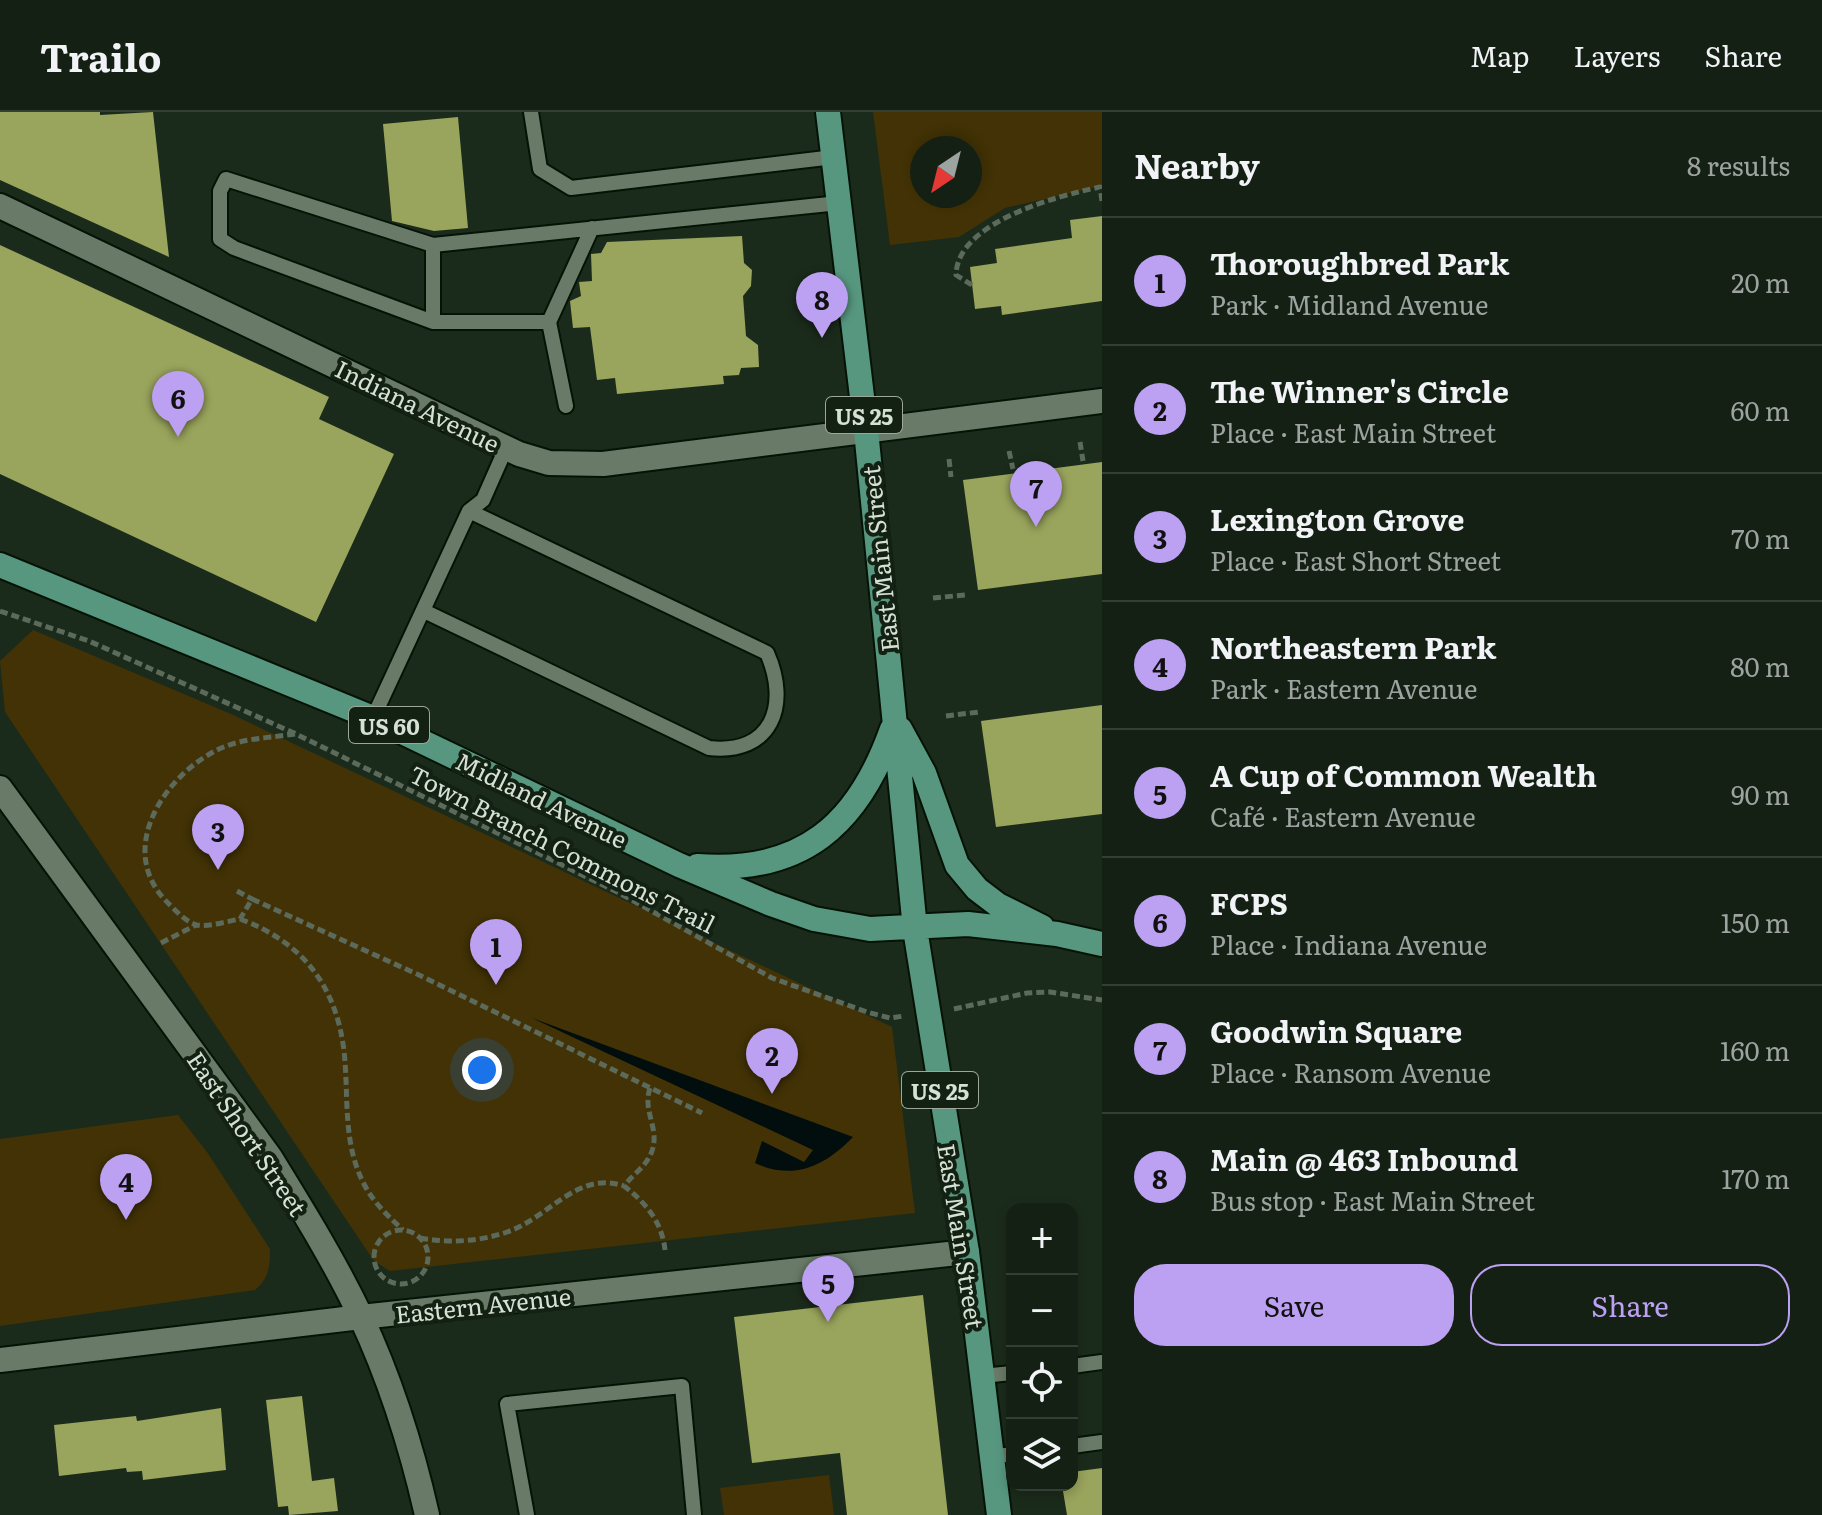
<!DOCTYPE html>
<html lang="en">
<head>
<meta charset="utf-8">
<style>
  :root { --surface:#142014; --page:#212d22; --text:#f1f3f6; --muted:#9da3a0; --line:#333e34; --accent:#bca0f2 }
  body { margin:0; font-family:Literata,serif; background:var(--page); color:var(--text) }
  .controls { position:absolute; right:24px; bottom:24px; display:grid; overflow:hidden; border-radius:16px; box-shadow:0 4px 12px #0003 }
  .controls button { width:72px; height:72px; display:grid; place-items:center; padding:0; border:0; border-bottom:2px solid var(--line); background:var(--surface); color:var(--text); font:40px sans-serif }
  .compass { position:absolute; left:910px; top:24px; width:72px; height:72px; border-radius:50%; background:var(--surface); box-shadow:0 4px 12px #0003; rotate:215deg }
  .you { position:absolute; left:482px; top:958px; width:28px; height:28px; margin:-20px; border:6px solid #fff; border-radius:50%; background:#1a73e8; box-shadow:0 0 0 12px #1a73e833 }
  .badge { display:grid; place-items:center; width:52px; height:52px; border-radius:50%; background:var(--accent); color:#111; font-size:26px; font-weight:700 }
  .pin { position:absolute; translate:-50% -66px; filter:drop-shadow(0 2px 4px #0008) }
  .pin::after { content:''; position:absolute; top:42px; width:28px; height:24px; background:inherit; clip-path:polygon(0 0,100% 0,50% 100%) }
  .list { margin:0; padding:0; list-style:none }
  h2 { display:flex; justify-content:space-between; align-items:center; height:104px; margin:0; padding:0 32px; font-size:34px }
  h2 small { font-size:26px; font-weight:400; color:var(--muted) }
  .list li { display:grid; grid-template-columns:52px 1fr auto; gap:24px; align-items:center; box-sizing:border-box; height:128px; padding:0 32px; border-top:2px solid var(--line) }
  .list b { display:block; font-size:30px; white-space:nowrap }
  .list p { margin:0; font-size:26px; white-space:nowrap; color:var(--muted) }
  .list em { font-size:26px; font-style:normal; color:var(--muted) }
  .actions { display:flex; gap:16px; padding:24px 32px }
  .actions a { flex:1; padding:18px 0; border:2px solid var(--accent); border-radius:32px; text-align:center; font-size:28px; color:var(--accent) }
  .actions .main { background:var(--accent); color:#111 }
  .icon { flex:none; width:44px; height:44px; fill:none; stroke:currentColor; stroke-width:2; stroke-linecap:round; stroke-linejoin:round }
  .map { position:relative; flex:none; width:1102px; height:1403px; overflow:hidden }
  header { display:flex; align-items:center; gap:48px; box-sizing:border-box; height:112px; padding:0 40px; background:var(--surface); border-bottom:2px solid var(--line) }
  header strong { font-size:38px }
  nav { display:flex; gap:44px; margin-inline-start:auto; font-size:28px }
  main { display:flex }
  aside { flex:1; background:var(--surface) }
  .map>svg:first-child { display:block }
  .green { fill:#423205; fill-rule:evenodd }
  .water { fill:#020d0e }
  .building { fill:#99a45c }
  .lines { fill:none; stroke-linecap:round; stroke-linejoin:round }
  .lane-casing { stroke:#051306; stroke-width:18 }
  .street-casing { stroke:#051306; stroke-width:28 }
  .secondary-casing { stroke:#051306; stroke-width:28 }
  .primary-casing { stroke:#051306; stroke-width:28 }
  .path { stroke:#5c6a5c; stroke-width:5; stroke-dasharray:8 4; stroke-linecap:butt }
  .lane { stroke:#697b68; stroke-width:14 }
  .street { stroke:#697b68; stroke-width:24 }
  .secondary { stroke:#697b68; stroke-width:24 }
  .primary { stroke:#579780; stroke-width:24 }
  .labels { text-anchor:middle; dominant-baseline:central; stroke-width:8; stroke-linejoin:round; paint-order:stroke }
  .shield { fill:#122112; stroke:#9ba79a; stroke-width:2 }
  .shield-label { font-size:22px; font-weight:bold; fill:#d6e0d5 }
  .street-label { font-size:24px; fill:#d6e0d5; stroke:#122112 }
</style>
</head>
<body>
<header>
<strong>Trailo</strong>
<nav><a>Map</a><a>Layers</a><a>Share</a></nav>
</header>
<main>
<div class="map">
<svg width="1102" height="1403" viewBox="0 0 1102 1403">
  <rect width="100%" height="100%" fill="#1b2b1b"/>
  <path class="green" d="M873 0H1102V74L1005 96 959 125 890 133ZM970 36V84H922V36Z
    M33 518 231 602 892 915 915 1101 390 1159 374 1149 5 600 0 549Z
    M178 1003 207 1040 270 1137C270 1155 269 1166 255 1178L0 1214V1027Z
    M829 1363 834 1403H724L720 1376Z"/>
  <path class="water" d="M532 906 853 1025C825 1054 794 1069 755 1051L762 1029 804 1050 813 1038Z"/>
  <path class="building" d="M0 0H100V3L153 0 169 145 0 68Z
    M458 5 468 116 434 119 392 109 383 12Z
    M1102 104V189L1002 203 1001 194 975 197 970 155 997 151 995 137 1072 126 1070 108Z
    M742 124 744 151 752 158 751 174 743 184 746 224 758 233 759 255 741 256 739 263 723 264 724 272 617 282 615 266 597 268 590 215 573 216 570 189 581 184 579 170 592 169 591 142 601 141 607 130Z
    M0 133 329 285 319 307 394 342 316 510 0 362Z
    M1102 350V462L978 478 963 368Z
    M1102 593V702L996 715 981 609Z
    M923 1183 948 1403H847L840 1341 752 1351 734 1205Z
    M302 1284 312 1369 334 1366 338 1399 289 1403 288 1394 278 1395 266 1288Z
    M221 1296 226 1358 143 1368 142 1359 127 1360 126 1356 59 1364 54 1313 136 1304 137 1309Z
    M1102 1356V1403H1067L1062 1373H1072V1360Z"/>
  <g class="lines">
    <defs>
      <path id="lane" d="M531 0 540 57 571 76 834 45
        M592 116 549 210H433L234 136 220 127V79L226 67 433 133 839 91
        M433 210V133
        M549 210 566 294
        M424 499 709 636C772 643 790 593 767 541L469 399
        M373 606 469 399 483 388 506 336
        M1072 1254 1102 1250
        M982 1264 1012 1261
        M1072 1334 1102 1330
        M992 1345 1012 1342
        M527 1403 507 1292 682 1274 694 1403"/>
      <path id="street" d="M0 94 519 342 549 351 603 352 1102 289
        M0 1248 361 1205 967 1140"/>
      <path id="secondary" d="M0 676 270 1045C302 1097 335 1150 361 1205 390 1267 412 1337 427 1403"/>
      <path id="primary" d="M828 0 866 318 915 817 967 1140 999 1403
        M0 453 373 606 679 753 771 792 814 807 870 817 968 812 1057 822 1102 832
        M900 617 924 661 957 753 977 777 998 793 1042 815
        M697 754C802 762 858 713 892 617"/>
    </defs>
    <use href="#lane" class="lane-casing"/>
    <use href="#street" class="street-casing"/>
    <use href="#secondary" class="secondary-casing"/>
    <use href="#primary" class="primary-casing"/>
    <path class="path" d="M972 173 956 163C957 110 1057 84 1100 75L1102 89
      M1080 330 1083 349
      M1009 339 1013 357
      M949 347 951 365
      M933 486 965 483
      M0 499 89 529 296 622 619 781 772 866 867 900 890 906 904 904
      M946 604 979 600
      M295 622C269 626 241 626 217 638 163 665 115 739 168 791 175 798 187 811 197 813 210 815 228 809 240 807L252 787 419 863 702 1001
      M237 779 252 787
      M240 807C302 830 336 873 344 939 349 983 342 1030 364 1072 373 1090 388 1104 403 1118
      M161 831 196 813
      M954 897 1027 881 1050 880 1102 888
      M650 976C642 999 660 1016 652 1039 647 1054 633 1062 624 1074 646 1091 662 1110 665 1138
      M374 1145a27 27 0 1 1 54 0a27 27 0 1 1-54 0Z
      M420 1126C450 1131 478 1130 507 1120 549 1106 577 1058 624 1074"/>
    <use href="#lane" class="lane"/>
    <use href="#street" class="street"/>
    <use href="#secondary" class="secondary"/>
    <use href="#primary" class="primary"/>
  </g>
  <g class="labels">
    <g class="shield">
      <rect x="826" y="285" width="76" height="36" rx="6"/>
      <rect x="349" y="595" width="80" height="36" rx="6"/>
      <rect x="902" y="960" width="76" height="36" rx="6"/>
    </g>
    <g class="shield-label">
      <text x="864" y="303">US 25</text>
      <text x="389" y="613">US 60</text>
      <text x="940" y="978">US 25</text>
    </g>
    <g class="street-label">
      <text transform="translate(418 293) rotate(26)">Indiana Avenue</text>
      <text transform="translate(879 447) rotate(-96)">East Main Street</text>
      <text transform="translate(542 687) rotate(26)">Midland Avenue</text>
      <text transform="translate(563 736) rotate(27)">Town Branch Commons Trail</text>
      <text transform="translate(248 1021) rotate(56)">East Short Street</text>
      <text transform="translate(962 1124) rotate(81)">East Main Street</text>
      <text transform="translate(483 1192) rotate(-6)">Eastern Avenue</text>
    </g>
  </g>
</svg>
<div class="controls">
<button>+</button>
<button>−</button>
<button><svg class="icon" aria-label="locate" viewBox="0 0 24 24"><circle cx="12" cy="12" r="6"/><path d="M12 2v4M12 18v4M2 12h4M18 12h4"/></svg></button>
<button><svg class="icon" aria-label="layers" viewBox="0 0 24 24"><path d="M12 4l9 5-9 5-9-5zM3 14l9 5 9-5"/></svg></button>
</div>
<svg class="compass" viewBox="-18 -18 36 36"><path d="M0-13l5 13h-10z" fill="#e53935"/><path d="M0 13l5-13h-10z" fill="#9da3a0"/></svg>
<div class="you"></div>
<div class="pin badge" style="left:496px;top:873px">1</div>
<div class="pin badge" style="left:772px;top:982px">2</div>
<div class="pin badge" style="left:218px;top:758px">3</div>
<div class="pin badge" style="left:126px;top:1108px">4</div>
<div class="pin badge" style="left:828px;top:1210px">5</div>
<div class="pin badge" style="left:178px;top:325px">6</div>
<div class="pin badge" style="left:1036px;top:415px">7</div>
<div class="pin badge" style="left:822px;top:226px">8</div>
</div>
<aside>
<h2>Nearby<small>8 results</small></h2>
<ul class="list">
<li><span class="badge">1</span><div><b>Thoroughbred Park</b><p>Park · Midland Avenue</p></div><em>20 m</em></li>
<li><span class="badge">2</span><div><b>The Winner's Circle</b><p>Place · East Main Street</p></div><em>60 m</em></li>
<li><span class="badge">3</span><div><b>Lexington Grove</b><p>Place · East Short Street</p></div><em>70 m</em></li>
<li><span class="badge">4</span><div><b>Northeastern Park</b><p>Park · Eastern Avenue</p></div><em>80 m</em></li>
<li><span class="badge">5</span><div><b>A Cup of Common Wealth</b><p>Café · Eastern Avenue</p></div><em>90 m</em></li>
<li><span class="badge">6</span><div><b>FCPS</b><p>Place · Indiana Avenue</p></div><em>150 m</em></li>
<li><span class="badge">7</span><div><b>Goodwin Square</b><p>Place · Ransom Avenue</p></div><em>160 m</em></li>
<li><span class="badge">8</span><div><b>Main @ 463 Inbound</b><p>Bus stop · East Main Street</p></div><em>170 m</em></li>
</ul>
<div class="actions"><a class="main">Save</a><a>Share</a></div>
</aside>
</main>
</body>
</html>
